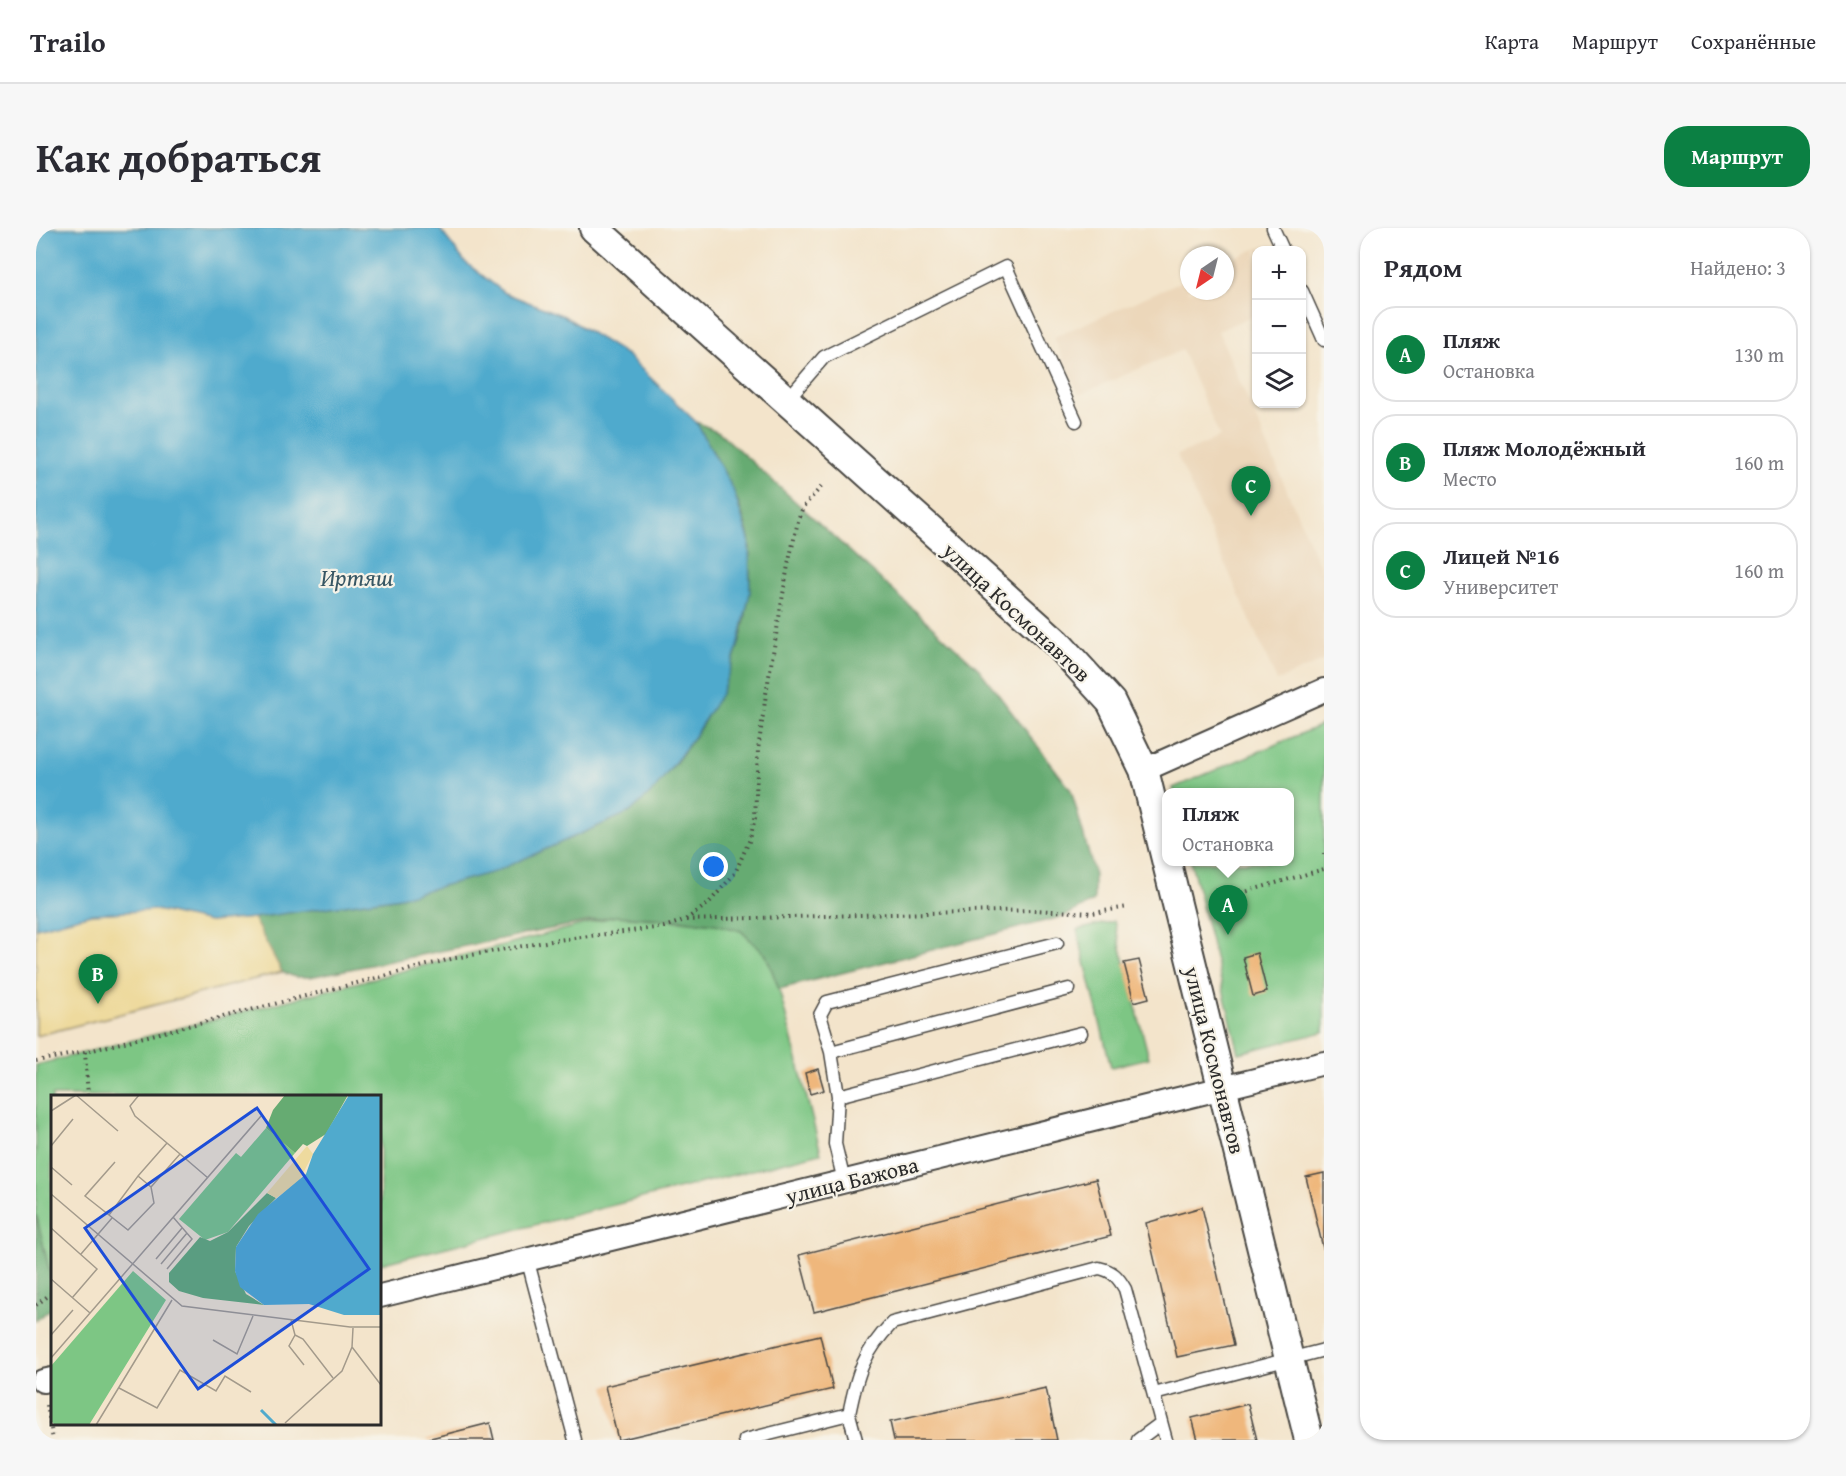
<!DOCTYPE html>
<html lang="ru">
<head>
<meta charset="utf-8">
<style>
  :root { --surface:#fff; --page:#f7f7f7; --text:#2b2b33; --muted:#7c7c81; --line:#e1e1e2; --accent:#0b8043 }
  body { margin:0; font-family:"Gentium Book Plus",serif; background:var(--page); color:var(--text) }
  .controls { position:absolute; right:18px; top:18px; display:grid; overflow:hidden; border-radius:12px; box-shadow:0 2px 4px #0004 }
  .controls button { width:54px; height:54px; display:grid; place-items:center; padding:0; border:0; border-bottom:2px solid var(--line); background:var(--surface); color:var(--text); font:30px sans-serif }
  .compass { position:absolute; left:1144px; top:18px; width:54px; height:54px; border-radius:50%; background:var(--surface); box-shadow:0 2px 4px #0004; rotate:215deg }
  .you { position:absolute; left:678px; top:639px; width:21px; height:21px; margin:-15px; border:4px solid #fff; border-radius:50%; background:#1a73e8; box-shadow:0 0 0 9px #1a73e833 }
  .badge { display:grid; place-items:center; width:39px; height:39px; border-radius:50%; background:var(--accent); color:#fff; font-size:20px; font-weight:700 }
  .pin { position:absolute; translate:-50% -50px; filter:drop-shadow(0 2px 3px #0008) }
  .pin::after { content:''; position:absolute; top:32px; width:21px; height:18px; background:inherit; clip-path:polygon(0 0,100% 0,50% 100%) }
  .popup { position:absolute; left:1126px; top:560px; width:132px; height:78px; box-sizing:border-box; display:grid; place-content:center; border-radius:12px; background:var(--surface); filter:drop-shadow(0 2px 4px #0005); font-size:20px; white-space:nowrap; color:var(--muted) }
  .popup b { font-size:22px; color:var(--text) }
  .popup::after { content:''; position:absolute; left:50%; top:100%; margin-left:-12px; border:12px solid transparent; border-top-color:var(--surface) }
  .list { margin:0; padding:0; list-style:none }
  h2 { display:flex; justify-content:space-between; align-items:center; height:78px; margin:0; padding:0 24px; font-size:26px }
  h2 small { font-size:20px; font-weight:400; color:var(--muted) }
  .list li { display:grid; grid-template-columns:39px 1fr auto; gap:18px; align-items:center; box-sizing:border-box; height:96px; margin:0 12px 12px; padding:0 12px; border:2px solid var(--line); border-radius:24px }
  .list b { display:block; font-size:22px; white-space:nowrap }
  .list p { margin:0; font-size:20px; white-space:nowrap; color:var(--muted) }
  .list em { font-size:20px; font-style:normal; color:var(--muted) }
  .icon { flex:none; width:33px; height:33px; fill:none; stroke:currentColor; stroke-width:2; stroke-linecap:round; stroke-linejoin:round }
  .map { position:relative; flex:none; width:1288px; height:1212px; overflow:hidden; border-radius:24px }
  header { display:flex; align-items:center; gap:36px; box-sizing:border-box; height:84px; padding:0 30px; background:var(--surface); border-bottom:2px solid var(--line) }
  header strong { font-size:28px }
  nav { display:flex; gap:33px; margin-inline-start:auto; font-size:21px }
  .intro { display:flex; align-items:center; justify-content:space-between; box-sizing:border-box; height:144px; padding:0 36px }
  h1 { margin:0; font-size:42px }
  .button { padding:15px 27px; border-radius:24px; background:var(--accent); color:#fff; font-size:21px; font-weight:700 }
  main { display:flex; gap:36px; padding:0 36px }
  aside { flex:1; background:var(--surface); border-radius:24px; box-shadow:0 2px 4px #0004 }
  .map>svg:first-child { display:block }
  .built { fill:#ecd7ba }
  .green { fill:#7dc684; stroke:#547858; stroke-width:1.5 }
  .forest { fill:#66ab72; stroke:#486b4e; stroke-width:1.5 }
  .sand { fill:#eeda9e; stroke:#8c8264; stroke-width:1.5 }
  .water { fill:#50aacd; stroke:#3e6a7c; stroke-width:1.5 }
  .building { fill:#efb77c }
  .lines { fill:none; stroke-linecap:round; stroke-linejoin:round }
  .service-casing { stroke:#494743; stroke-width:15 }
  .minor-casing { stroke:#494743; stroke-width:26 }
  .tertiary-casing { stroke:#494743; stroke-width:32 }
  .path { stroke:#494743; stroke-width:4; stroke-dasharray:1.5 4.5; stroke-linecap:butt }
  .service { stroke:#fff; stroke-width:12 }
  .minor { stroke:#fff; stroke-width:22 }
  .tertiary { stroke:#fff; stroke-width:28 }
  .labels { text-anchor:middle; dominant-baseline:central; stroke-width:4.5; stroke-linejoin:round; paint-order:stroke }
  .street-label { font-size:22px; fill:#2b2b2b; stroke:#f7f3e8 }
  .water-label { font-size:24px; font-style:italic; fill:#385764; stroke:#f7f3e8 }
  .inset-river { fill:none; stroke:#50aacd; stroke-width:3 }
  .inset-road { fill:none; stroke:#a39a8b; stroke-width:1.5 }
  .view { fill:#1d4ed8; fill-opacity:0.15; stroke:#1d4ed8; stroke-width:3 }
  .inset-edge { fill:none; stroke:#2b2b2b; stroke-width:3 }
</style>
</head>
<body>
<header>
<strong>Trailo</strong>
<nav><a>Карта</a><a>Маршрут</a><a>Сохранённые</a></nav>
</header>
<div class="intro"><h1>Как добраться</h1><a class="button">Маршрут</a></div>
<main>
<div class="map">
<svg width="1288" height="1212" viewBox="0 0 1288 1212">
  <rect width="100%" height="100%" fill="#f7f3e8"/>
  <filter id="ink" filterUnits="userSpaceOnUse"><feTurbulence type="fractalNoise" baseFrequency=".0167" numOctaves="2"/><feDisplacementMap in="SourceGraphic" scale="12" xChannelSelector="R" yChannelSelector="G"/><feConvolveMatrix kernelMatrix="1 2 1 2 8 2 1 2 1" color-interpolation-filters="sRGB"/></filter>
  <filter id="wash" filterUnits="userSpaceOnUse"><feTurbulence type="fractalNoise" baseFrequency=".008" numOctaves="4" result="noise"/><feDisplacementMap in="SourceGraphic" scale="24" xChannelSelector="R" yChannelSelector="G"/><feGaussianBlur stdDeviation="1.35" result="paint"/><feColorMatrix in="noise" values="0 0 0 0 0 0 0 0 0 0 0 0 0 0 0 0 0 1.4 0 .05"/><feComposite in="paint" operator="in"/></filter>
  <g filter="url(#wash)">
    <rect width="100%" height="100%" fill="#f3e4cb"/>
    <path class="built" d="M1224 19 1225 22H1220V86L1182 103 1288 348V432L1241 453 1141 227 1184 209 1146 122 1043 167 1018 109 1153 50V63H1189V34Z"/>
    <path class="green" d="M1288 496V804L1203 825 1155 634H1254V564H1138L1137 560Z
      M580 688 681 696 705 703 730 727 743 761 785 925 344 1036V868H16V1054L0 986V837Z
      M1078 693 1113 830 1075 839 1041 702Z"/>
    <path class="forest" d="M660 194 683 204 943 441 1035 562 1058 644V673L1029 688 743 761 730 727 705 703 680 696 649 692 580 688 274 749H259L246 744 217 690 365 669 594 584C660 523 714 435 714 342 713 331 715 320 713 310 704 267 681 231 660 194Z
      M0 986 16 1054V1080L0 1092Z"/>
    <path class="sand" d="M120 682 173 694 217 690 246 744 0 808V700L55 686Z"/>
    <path class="water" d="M0 0H403L429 34 469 65 528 88 591 127 660 194 697 261 713 311 714 365 702 419 685 466 655 513 619 561 594 584 458 644 365 669 217 690 173 694 120 682 55 686 0 700Z"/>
    <g id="blocks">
      <path class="building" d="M1221 725 1231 764 1217 768 1207 729Z
        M1103 732 1113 770 1098 774 1088 735Z
        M782 841 788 862 774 866 769 845Z
        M1288 945V1020H1287L1270 949Z
        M1060 951 1075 1008 778 1084 763 1027Z
        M1166 979 1198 1117 1141 1129 1110 995Z
        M784 1107 797 1161 582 1212 569 1158Z
        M1010 1160 1021 1212H858L854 1194Z
        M1212 1176 1221 1212H1162L1156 1190Z
        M454 1195 458 1212H392L391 1211Z"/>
    </g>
  </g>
  <g filter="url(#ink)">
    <use href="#blocks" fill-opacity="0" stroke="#494743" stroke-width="1.5"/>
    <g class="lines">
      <defs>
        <path id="service" d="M1237 0 1247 22
          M1266 63 1288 112
          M750 173 788 129 970 39 1040 193
          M795 824 1033 761
          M802 868 1045 805
          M808 953 799 916 802 868 795 824 784 787 791 774 1021 715
          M491 1030 539 1212
          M1118 1166 1288 1122
          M813 1186 820 1212
          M709 1212 813 1186C821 1146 827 1125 856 1095L1063 1040C1077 1043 1082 1049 1089 1061L1130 1212
          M1102 1212 1125 1195"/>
        <path id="minor" d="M1108 542 1288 462
          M344 1068 1288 835
          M7 1153 16 1151"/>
        <path id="tertiary" d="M558 0 1021 415 1075 474 1108 542 1273 1212"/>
      </defs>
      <use href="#service" class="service-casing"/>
      <use href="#minor" class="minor-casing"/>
      <use href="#tertiary" class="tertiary-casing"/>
      <path class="path" d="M1288 625V626
        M1188 670 1288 641
        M650 692 997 682 1057 685 1092 679
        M49 824 52 868
        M0 833 49 824 419 730 521 712 628 699 649 692 672 676 699 645 714 611 719 590 722 522 730 466 752 337 763 289 767 279 787 257
        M0 1077 16 1065
        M11 1177 17 1212"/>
      <use href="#service" class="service"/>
      <use href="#minor" class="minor"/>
      <use href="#tertiary" class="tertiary"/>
    </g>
  </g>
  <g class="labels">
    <g class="street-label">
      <text transform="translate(981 384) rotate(43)">улица Космонавтов</text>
      <text transform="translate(1179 832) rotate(76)">улица Космонавтов</text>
      <text transform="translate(816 952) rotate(-14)">улица Бажова</text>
    </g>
    <g class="water-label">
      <text x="321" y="349">Иртяш</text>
    </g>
  </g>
  <g transform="translate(15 867)">
    <rect width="330" height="330" fill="#f3e4cb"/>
    <path d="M215 33 244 58 177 137 154 145 128 124 185 58 190 62ZM82 176 115 205 38 330H4L0 326V271Z" fill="#7dc684"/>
    <path d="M234 0H297L275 39 256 51 252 49 244 58 215 33 222 15ZM216 98 225 103 198 131 185 152 184 176 195 199 213 210 152 203 128 196 118 187V178L149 142 159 146 177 137Z" fill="#66ab72"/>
    <path d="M256 51 262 59 247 88 225 103 216 98Z" fill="#eeda9e"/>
    <path d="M298 0H330V220H293L258 209 213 210 189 192 184 176 185 152 207 119 255 79 262 59Z" fill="#50aacd"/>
    <path class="inset-river" d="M210 315 225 330"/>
    <path class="inset-road" d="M25 0 67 36M88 0 79 11 84 21 129 59M0 16 25 0M0 51 22 24M64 67 34 101 77 135 103 108 100 92 129 59 157 83M0 72 21 90M87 81 116 48M0 99 131 211 299 232H330M58 120 87 81 100 92M0 133 46 174 21 203M30 159 61 123M105 164 131 133M110 169 136 138M116 174 141 144 122 122M0 184 39 218M240 225 244 240 238 251 253 270M0 240 22 215M244 240 252 244 282 283M162 245 186 259 202 221M301 252 330 290M0 263 210 21M68 293 106 313 129 275 165 296 174 281 200 297M234 328 291 276 301 252 302 233M45 330 121 205"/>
    <path class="view" d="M206 13 318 174 147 294 34 133Z"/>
    <rect width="330" height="330" class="inset-edge"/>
  </g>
</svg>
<div class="controls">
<button>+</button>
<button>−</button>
<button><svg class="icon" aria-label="layers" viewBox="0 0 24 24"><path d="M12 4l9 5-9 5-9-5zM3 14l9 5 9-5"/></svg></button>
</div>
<svg class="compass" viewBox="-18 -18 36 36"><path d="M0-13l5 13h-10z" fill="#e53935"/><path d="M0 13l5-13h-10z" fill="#7c7c81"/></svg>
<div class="you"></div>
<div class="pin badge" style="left:1192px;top:707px">A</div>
<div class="popup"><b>Пляж</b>Остановка</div>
<div class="pin badge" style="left:62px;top:776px">B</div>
<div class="pin badge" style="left:1215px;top:288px">C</div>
</div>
<aside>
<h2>Рядом<small>Найдено: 3</small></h2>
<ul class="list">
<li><span class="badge">A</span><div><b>Пляж</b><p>Остановка</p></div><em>130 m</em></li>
<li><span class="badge">B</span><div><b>Пляж Молодёжный</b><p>Место</p></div><em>160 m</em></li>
<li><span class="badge">C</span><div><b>Лицей №16</b><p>Университет</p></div><em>160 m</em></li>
</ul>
</aside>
</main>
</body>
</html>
